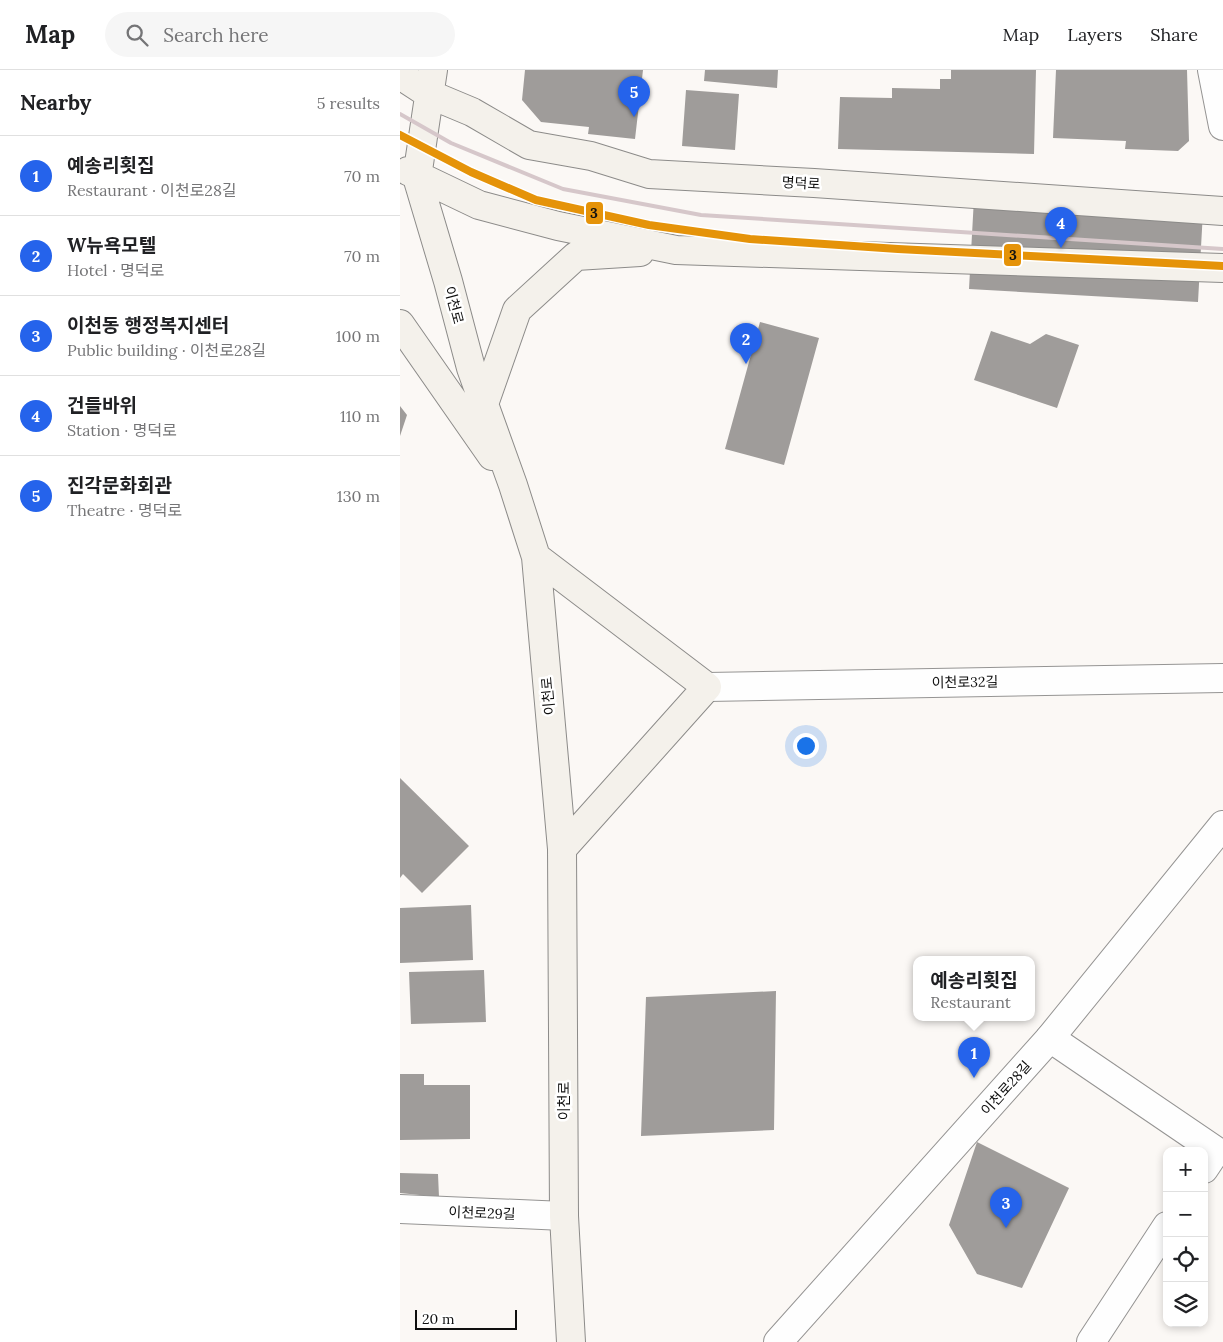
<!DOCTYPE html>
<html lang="en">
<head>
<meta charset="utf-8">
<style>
  :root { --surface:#fff; --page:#f6f6f6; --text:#202124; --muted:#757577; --line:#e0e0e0; --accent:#2563eb }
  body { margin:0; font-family:Lora,"Noto Sans KR",serif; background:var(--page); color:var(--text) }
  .controls { position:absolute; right:15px; bottom:15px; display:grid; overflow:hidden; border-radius:10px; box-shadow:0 2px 8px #0003 }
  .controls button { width:45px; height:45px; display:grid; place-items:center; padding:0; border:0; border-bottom:1px solid var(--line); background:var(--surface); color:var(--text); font:25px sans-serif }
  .scale { position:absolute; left:15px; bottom:12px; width:102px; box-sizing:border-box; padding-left:5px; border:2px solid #0f0f0f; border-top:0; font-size:14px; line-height:18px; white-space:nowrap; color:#0f0f0f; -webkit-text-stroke:4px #fff; paint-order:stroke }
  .you { position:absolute; left:405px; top:675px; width:18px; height:18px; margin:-12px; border:4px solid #fff; border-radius:50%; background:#1a73e8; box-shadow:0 0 0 8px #1a73e833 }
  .badge { display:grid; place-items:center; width:32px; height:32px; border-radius:50%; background:var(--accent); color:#fff; font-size:16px; font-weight:700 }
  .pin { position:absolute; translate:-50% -41px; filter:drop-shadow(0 1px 2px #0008) }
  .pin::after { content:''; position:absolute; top:26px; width:18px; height:15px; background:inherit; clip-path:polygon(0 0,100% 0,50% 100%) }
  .popup { position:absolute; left:513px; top:886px; width:122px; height:65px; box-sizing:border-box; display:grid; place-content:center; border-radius:10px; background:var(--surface); filter:drop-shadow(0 1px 4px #0005); font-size:16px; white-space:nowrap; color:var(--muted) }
  .popup b { font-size:19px; color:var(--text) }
  .popup::after { content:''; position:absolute; left:50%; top:100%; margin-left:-10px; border:10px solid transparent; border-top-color:var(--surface) }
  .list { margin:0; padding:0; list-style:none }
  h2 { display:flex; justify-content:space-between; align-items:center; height:65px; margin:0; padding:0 20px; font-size:21px }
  h2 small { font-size:16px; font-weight:400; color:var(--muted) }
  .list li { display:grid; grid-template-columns:32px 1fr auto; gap:15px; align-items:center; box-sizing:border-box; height:80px; padding:0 20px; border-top:1px solid var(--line) }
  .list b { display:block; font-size:19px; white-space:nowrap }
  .list p { margin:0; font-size:16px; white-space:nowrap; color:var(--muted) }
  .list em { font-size:16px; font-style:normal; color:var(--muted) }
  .icon { flex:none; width:28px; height:28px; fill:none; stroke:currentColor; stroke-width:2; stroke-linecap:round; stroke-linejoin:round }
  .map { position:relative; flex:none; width:823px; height:1272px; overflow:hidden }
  header { display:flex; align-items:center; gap:30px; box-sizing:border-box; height:70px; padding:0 25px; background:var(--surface); border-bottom:1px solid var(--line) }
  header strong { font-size:24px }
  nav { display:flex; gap:28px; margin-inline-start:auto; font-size:18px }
  .search { width:350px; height:45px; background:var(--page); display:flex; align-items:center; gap:12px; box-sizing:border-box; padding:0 18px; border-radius:28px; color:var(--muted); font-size:19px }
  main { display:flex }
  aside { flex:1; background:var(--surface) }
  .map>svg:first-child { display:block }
  .building { fill:#9f9c9a }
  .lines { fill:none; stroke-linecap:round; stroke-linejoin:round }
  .minor-casing { stroke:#959493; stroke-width:30 }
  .tertiary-casing { stroke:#959493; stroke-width:30 }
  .secondary-casing { stroke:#8c8b89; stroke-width:30 }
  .minor { stroke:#fefefe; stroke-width:28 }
  .tertiary { stroke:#fefefe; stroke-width:28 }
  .secondary { stroke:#f4f1eb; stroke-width:28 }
  .rail { stroke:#d6c7ca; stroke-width:4 }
  .metro-1-casing { stroke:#fff; stroke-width:11 }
  .metro-1 { stroke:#e59309; stroke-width:8 }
  .labels { text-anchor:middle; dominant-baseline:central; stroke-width:5; stroke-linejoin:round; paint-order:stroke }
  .street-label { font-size:14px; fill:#0f0f0f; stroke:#fff }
  .line-badge { stroke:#fff; stroke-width:2 }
  .pale-badge-label { font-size:14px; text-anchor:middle; font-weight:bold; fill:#111 }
</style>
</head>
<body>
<header>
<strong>Map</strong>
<div class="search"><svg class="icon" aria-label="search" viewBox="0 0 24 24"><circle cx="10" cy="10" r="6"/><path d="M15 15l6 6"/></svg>Search here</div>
<nav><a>Map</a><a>Layers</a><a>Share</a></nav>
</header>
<main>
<aside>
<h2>Nearby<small>5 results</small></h2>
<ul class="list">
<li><span class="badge">1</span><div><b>예송리횟집</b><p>Restaurant · 이천로28길</p></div><em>70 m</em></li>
<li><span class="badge">2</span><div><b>W뉴욕모텔</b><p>Hotel · 명덕로</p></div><em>70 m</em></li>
<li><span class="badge">3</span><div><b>이천동 행정복지센터</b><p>Public building · 이천로28길</p></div><em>100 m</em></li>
<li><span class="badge">4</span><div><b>건들바위</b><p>Station · 명덕로</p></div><em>110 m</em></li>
<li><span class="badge">5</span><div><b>진각문화회관</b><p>Theatre · 명덕로</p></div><em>130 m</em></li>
</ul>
</aside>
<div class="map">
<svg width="823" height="1272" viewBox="0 0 823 1272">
  <rect width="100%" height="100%" fill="#fbf8f5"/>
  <path class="building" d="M125 0H243L235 69 188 64 189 57 141 52 122 30Z
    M305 0H378L377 18 304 11Z
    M551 0H636L634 84 438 79 440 27 492 28V18L540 19V9H551Z
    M656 0H787L789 71 778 81 725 79 726 71 653 68Z
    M286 20 339 24 335 80 282 76Z
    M574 128 803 141 798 232 569 219Z
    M360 252 419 268 384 395 325 379Z
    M591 261 630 274 646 264 679 275 657 338 574 310Z
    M0 336 7 345 0 366Z
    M0 708 69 776 22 823 3 804 0 808Z
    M71 835 73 890 0 893V838Z
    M84 900 86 952 11 954 9 902Z
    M376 921 374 1060 241 1066 246 927Z
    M0 1004H24V1015H70V1069L0 1070Z
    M577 1072 669 1118 622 1218 577 1204 549 1155Z
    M0 1103 38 1104 39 1127 0 1123Z"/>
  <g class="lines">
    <defs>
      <path id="minor" d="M812 0 823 56
        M650 968 816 1081 804 1099
        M0 1139 164 1146
        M691 1272 767 1156"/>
      <path id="tertiary" d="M307 617 823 608
        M378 1272 650 968 823 755"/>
      <path id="secondary" d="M33 0 17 107 48 211 71 298 113 415 136 487 162 779 164 1146 171 1272
        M0 5 29 24 72 42 129 75 191 86 249 104 414 113 823 141
        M8 101 79 135 158 156 276 180 823 198
        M0 254 92 386
        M84 334 117 240 176 186 240 182
        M136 487 307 617 162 779"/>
    </defs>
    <use href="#minor" class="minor-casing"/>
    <use href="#tertiary" class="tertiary-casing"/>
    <use href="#secondary" class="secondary-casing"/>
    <use href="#minor" class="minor"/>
    <use href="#tertiary" class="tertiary"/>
    <use href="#secondary" class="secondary"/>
    <path class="rail" d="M0 44 51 73 163 119 301 145 823 179"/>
    <defs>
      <path id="metro-1" d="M0 65 71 102 136 130 249 155 350 169 498 179 823 196"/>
    </defs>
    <use href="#metro-1" class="metro-1-casing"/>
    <use href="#metro-1" class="metro-1"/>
  </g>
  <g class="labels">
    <g class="street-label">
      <text transform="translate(401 113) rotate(3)">명덕로</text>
      <text transform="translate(54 235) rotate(75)">이천로</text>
      <text transform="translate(565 612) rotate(-1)">이천로32길</text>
      <text transform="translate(148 626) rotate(-95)">이천로</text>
      <text transform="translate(606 1018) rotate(-48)">이천로28길</text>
      <text transform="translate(164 1031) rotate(-90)">이천로</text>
      <text transform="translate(82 1143) rotate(2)">이천로29길</text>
    </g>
  </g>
  <g class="line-badge">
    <rect x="185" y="131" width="19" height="24" rx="5" fill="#e59309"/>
    <rect x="603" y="173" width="19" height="24" rx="5" fill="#e59309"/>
  </g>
  <g class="pale-badge-label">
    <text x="194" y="148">3</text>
    <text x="613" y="190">3</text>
  </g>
</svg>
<div class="controls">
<button>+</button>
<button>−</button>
<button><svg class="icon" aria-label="locate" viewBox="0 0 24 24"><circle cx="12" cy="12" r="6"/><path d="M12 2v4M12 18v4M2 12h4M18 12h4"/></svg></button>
<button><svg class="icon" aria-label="layers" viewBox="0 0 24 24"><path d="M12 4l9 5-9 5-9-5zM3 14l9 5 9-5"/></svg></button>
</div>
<div class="scale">20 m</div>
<div class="you"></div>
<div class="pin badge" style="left:574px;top:1008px">1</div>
<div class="popup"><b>예송리횟집</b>Restaurant</div>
<div class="pin badge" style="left:346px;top:294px">2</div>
<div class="pin badge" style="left:606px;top:1158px">3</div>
<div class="pin badge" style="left:661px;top:178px">4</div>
<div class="pin badge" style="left:234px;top:47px">5</div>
</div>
</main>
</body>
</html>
